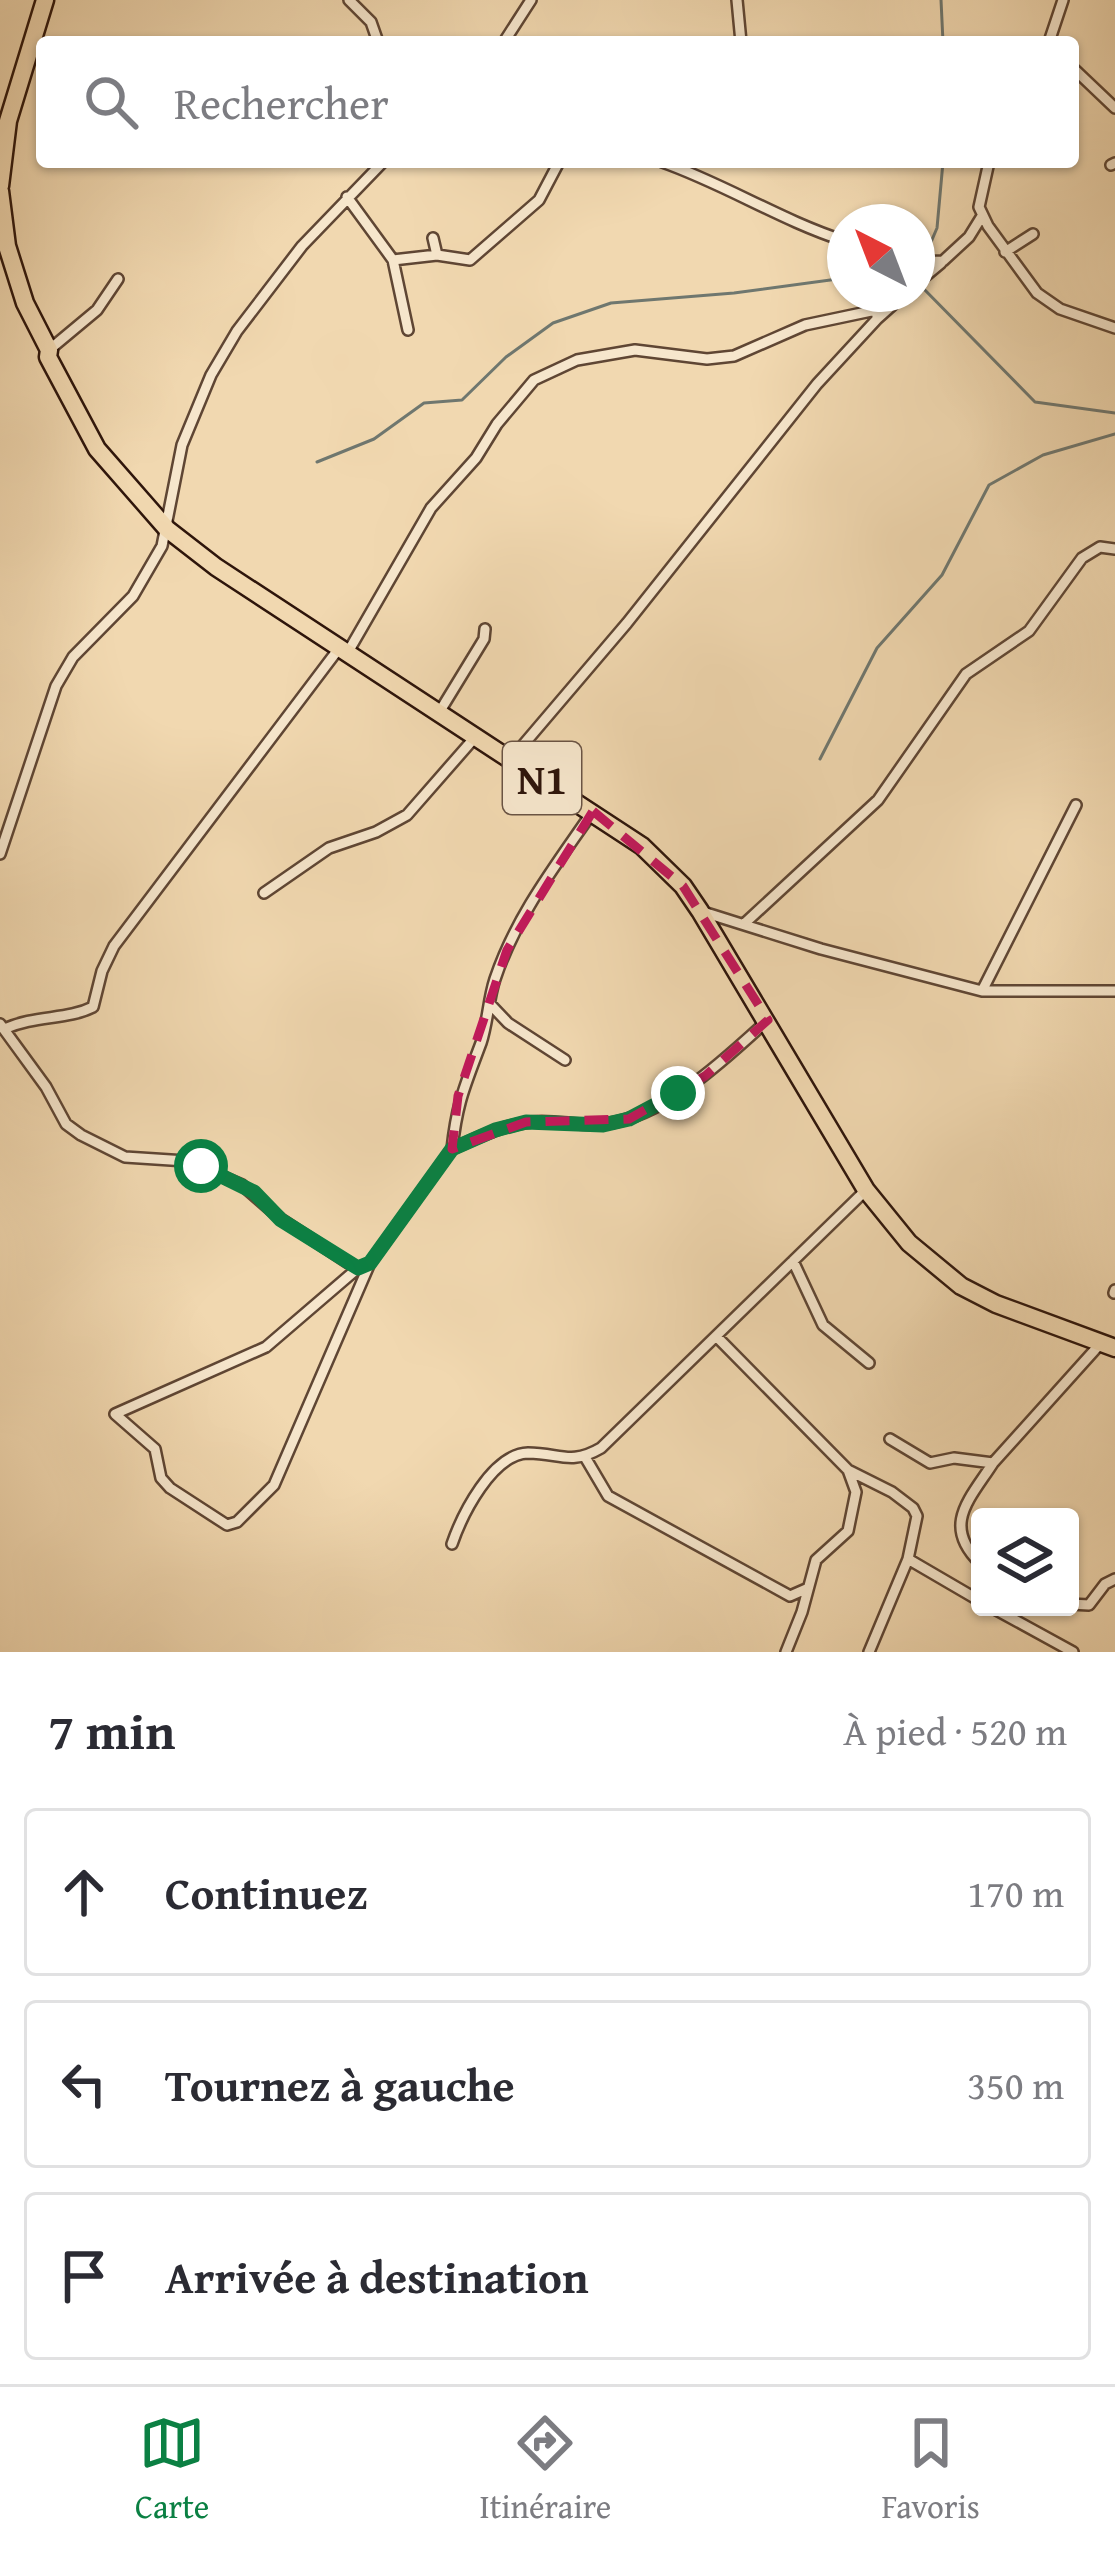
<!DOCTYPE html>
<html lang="fr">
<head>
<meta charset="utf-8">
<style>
  :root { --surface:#fff; --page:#f7f7f7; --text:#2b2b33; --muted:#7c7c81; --line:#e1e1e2; --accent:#0b8043 }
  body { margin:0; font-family:"Gentium Book Plus",serif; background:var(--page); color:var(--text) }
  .controls { position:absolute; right:36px; bottom:36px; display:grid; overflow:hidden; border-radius:12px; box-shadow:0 3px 9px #0004 }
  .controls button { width:108px; height:108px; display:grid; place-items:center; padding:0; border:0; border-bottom:3px solid var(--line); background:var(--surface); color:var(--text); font:60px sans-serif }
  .compass { position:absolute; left:827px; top:204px; width:108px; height:108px; border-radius:50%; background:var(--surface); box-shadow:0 3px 9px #0004; rotate:318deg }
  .stop { position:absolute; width:36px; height:36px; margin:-27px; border:9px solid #0b8043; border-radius:50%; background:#fff }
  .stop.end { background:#0b8043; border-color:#fff; box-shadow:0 3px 12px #0008 }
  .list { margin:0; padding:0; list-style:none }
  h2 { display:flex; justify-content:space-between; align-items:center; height:156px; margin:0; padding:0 48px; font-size:51px }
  h2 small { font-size:39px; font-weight:400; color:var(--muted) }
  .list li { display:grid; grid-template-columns:78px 1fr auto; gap:36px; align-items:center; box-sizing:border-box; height:168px; margin:0 24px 24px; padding:0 24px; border:3px solid var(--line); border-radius:12px }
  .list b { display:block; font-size:45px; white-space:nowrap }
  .list em { font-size:39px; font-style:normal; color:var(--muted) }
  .icon { flex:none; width:66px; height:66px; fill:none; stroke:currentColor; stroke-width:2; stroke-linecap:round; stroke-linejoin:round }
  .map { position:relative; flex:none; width:1115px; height:1652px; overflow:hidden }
  .search { position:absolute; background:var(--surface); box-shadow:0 3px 9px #0004; left:36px; right:36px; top:36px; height:132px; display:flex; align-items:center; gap:30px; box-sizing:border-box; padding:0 42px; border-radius:12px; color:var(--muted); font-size:45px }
  .sheet { height:732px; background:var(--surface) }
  nav { display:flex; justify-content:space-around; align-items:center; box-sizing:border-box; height:168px; border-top:3px solid var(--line); background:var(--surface); font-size:33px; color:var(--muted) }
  nav a { display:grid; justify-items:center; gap:6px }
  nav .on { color:var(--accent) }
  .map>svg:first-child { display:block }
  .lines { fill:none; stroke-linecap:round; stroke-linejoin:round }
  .stream { stroke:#6f776f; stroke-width:3 }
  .street-casing { stroke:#5f4634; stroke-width:14 }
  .highway-casing { stroke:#2e150b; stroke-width:21 }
  .street { stroke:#f6e6cc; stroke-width:9 }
  .highway { stroke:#f1d8b0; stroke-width:16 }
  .route { stroke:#0b8043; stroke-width:15 }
  .marked { fill:none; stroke:#c2185b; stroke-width:9; stroke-dasharray:24 15; stroke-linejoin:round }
  .labels { text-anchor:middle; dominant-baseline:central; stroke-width:12; stroke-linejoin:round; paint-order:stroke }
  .shield { fill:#f6e6cc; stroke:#6a5445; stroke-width:3 }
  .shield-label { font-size:42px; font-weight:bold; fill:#2e150b }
</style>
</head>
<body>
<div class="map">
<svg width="1115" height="1652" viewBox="0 0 1115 1652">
  <rect width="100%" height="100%" fill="#f1d8b0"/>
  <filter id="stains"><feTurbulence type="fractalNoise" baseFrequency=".00167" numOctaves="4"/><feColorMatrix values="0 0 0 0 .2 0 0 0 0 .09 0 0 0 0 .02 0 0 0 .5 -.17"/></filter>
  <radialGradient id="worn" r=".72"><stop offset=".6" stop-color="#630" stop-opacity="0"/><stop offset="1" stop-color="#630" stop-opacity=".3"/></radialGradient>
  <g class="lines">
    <path class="stream" d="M941 0 943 42
      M917 275 937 228 943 162
      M918 283 1035 402 1115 413
      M317 462 374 439 424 403 462 400 506 357 553 323 611 303 734 293 845 278
      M820 759 877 648 942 575 989 485 1043 455 1115 434"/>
    <defs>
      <path id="street" d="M349 0 371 22 378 42
        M737 0 741 42
        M504 42 531 0
        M1049 42 1063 0
        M1073 68 1115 108
        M662 162C725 184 782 221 845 241
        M989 162 979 207 988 226 1037 293 1060 309 1115 328
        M1111 165 1115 163
        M347 197 393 260 408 330
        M1005 252 1033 234
        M437 255 470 260 539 200 559 162
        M393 260 437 255 433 238
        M917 262 943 261 969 237 982 216
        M917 283 941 263
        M877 319 905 294
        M49 350 97 310 118 279
        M348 652 431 508 476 458 497 424 534 380 577 360 635 350 707 359 734 356 805 325 876 310
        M440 711 484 639 485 629
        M512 758 627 623 817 384 877 319V294
        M593 811C556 865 516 916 495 979 488 1000 488 1022 481 1043 465 1086 457 1102 452 1149 477 1138 503 1125 531 1122 555 1119 581 1127 605 1124 666 1116 724 1060 768 1020
        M0 854 56 686 73 657 133 596 162 546 182 445 211 375 237 331 302 246 383 162
        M264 893 329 848 376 832 407 815 477 735
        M700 911 821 949 982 991H1115
        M744 924 878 800 966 674 1029 631 1082 558 1100 547 1115 549
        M982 991 1076 805
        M490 1004 508 1023 565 1060
        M0 1024 46 1087 66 1124 81 1135 125 1157 186 1161 242 1185 281 1219 359 1270
        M4 1029C36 1015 67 1020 93 1007L102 971 114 946 340 647
        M793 1261 823 1325 869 1363
        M370 1263 358 1268 266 1347 115 1414 155 1449 161 1478 170 1488 227 1525 237 1522 274 1485 370 1263 452 1149
        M1114 1293 1115 1290
        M716 1336 848 1470 892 1492 913 1508 917 1516 908 1559 980 1601
        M890 1439 930 1463 954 1458 993 1463C970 1499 941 1525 980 1563
        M585 1457 608 1496 790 1596 806 1589
        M993 1463 1101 1343
        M452 1544C462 1515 492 1454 528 1453 560 1453 570 1466 601 1448L866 1190
        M1070 1604 1089 1605 1105 1584 1115 1579
        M991 1607 1073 1652
        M786 1652 802 1612 816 1560 848 1531 856 1492 848 1470
        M869 1652 908 1559"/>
      <path id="highway" d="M0 186 8 121 45 0
        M0 191 7 246 25 303 49 350 48 357 97 449 167 529 216 567 642 846 683 886 700 911 866 1190 909 1243 961 1286 996 1304 1115 1348"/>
    </defs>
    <use href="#street" class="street-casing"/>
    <use href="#highway" class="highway-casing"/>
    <use href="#street" class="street"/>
    <use href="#highway" class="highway"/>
  </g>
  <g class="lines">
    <path class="route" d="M201 1166 254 1192 281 1220 358 1268 370 1263 452 1149 495 1130 526 1122 603 1125 629 1119 678 1093"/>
  </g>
  <path class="marked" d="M593 811 683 886 768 1020 705 1076 629 1119 526 1122 452 1149 458 1096 507 950Z"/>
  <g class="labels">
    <rect class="shield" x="503" y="742" width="78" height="72" rx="9"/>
    <g class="shield-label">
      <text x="542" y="778">N1</text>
    </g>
  </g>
  <rect width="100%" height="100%" filter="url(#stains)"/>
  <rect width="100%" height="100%" fill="url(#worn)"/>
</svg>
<div class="controls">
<button><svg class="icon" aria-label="layers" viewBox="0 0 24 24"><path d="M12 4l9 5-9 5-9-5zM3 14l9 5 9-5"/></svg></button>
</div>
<svg class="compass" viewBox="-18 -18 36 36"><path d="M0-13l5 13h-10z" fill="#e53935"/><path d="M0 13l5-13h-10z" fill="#7c7c81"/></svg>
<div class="stop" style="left:201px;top:1166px"></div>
<div class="stop end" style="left:678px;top:1093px"></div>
<div class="search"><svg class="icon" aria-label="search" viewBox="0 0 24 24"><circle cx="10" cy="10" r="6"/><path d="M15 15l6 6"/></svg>Rechercher</div>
</div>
<section class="sheet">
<h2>7 min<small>À pied · 520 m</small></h2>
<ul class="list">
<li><svg class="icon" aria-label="ahead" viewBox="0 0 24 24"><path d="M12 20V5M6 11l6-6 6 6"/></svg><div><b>Continuez</b></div><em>170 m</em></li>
<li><svg class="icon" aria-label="left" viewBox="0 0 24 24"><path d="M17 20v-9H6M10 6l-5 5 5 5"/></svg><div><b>Tournez à gauche</b></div><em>350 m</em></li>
<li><svg class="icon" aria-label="arrive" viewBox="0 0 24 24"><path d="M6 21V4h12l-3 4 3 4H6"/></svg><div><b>Arrivée à destination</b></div></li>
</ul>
</section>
<nav>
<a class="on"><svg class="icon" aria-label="map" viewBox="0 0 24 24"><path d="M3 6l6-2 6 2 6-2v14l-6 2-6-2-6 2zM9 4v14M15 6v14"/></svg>Carte</a>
<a><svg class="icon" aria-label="directions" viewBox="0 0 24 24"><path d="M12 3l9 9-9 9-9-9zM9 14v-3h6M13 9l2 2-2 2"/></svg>Itinéraire</a>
<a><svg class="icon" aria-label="saved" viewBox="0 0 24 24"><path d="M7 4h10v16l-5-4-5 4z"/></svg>Favoris</a>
</nav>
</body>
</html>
